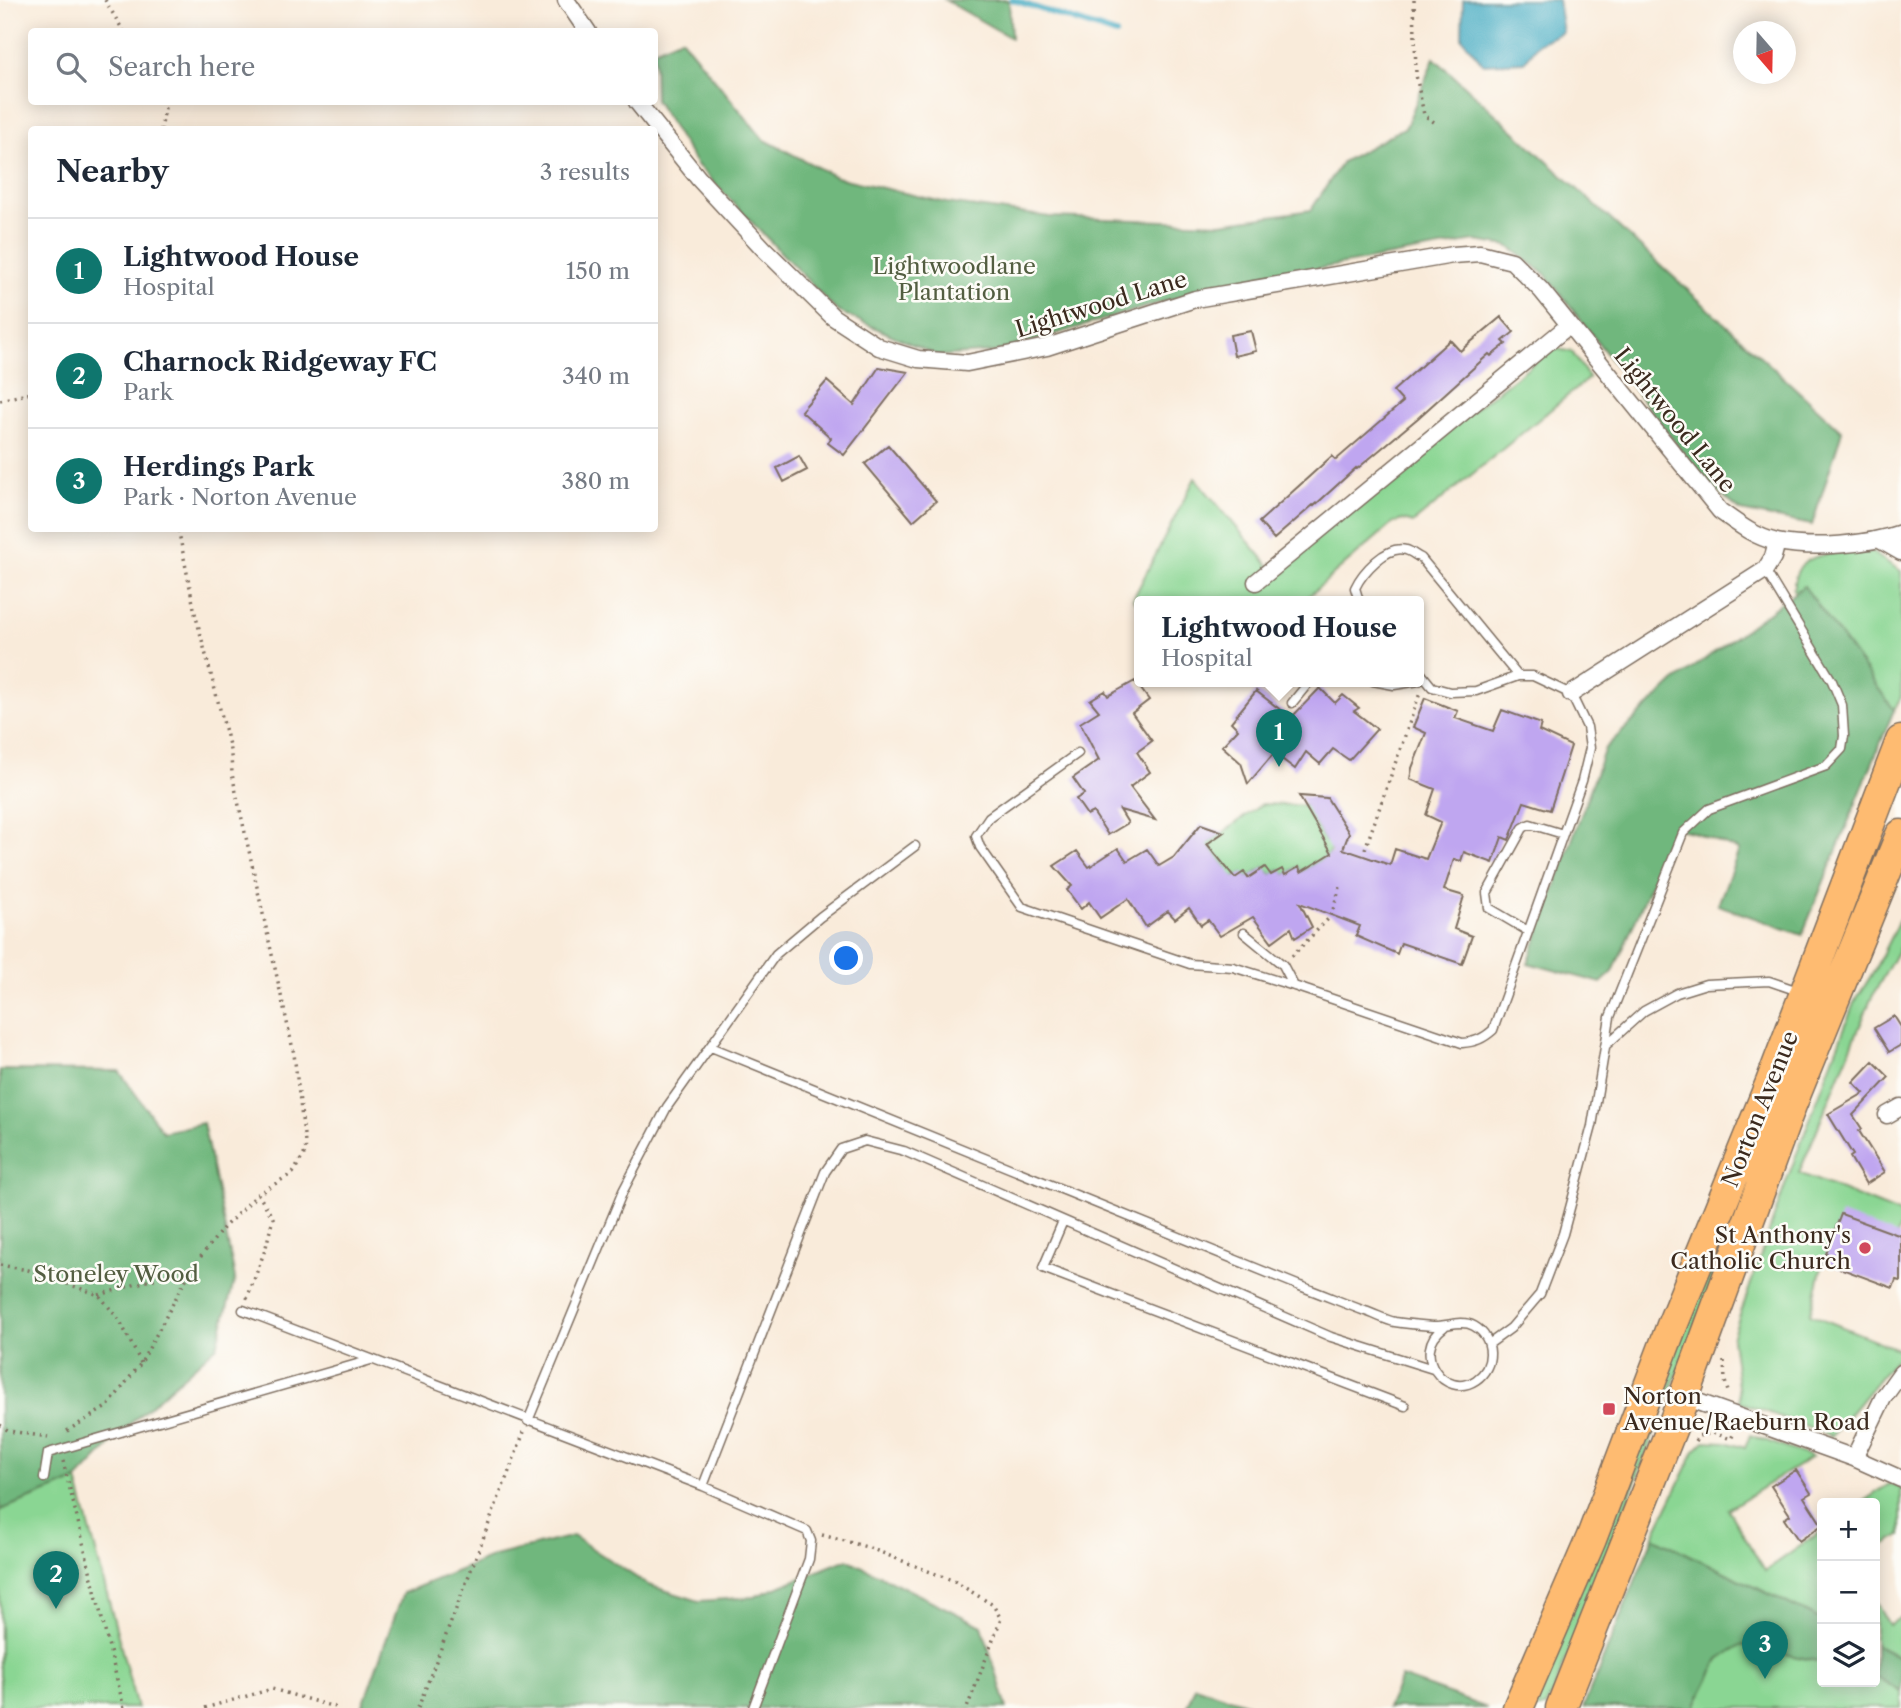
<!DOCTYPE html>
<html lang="en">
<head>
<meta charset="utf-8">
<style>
  :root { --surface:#fff; --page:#f2f2f3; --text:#1f2937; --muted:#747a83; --line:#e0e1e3; --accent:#0f766e }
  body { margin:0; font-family:"Libre Caslon Text",serif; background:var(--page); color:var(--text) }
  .controls { position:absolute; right:21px; bottom:21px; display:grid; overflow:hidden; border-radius:7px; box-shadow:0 4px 18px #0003 }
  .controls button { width:63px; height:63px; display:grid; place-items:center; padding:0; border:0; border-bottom:2px solid var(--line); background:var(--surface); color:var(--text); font:35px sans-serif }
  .compass { position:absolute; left:1733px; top:21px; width:63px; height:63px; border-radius:50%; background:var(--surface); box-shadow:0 4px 18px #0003; rotate:160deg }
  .you { position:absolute; left:847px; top:959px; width:24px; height:24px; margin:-18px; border:5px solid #fff; border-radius:50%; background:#1a73e8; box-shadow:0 0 0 10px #1a73e833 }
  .badge { display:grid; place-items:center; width:46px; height:46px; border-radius:50%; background:var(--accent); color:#fff; font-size:23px; font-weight:700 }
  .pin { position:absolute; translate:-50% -58px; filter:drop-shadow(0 2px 4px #0008) }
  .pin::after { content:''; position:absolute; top:37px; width:24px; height:21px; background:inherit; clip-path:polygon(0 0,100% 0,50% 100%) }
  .popup { position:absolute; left:1134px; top:596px; width:290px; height:91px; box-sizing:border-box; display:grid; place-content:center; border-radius:7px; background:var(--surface); filter:drop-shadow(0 2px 5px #0005); font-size:23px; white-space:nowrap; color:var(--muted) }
  .popup b { font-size:26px; color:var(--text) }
  .popup::after { content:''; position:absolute; left:50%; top:100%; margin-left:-14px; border:14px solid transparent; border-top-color:var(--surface) }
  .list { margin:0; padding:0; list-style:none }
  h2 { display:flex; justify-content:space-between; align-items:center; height:91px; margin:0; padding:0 28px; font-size:30px }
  h2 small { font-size:23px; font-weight:400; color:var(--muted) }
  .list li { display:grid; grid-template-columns:46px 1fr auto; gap:21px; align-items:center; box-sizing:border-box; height:105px; padding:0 28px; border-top:2px solid var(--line) }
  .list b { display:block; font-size:26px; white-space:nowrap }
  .list p { margin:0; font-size:23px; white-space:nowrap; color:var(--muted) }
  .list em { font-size:23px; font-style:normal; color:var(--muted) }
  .icon { flex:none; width:38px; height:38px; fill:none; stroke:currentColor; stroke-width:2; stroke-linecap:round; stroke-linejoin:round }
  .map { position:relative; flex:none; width:1901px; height:1708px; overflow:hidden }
  .search { position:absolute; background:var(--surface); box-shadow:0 4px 18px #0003; left:28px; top:28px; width:630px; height:77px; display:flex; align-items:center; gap:18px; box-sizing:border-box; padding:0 24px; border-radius:7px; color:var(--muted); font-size:26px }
  .panel { position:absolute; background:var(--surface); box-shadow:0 4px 18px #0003; left:28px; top:126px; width:630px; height:406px; border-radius:7px }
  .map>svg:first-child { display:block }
  .green { fill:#8ad693; stroke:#628058; stroke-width:2 }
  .forest { fill:#6fb77d; stroke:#55704e; stroke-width:2 }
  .water { fill:#41a9c1; stroke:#3e6a70; stroke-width:2 }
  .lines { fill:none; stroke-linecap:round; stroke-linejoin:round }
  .stream { stroke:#41a9c1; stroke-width:6 }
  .building { fill:#bfa6f0 }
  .lane-casing { stroke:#7e6e60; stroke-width:11 }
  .street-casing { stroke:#7e6e60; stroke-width:19 }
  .highway-casing { stroke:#7e6e60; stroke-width:33 }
  .path { stroke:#7e6e60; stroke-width:3.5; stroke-dasharray:2 5; stroke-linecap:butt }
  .lane { stroke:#fff; stroke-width:8 }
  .street { stroke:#fff; stroke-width:16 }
  .highway { stroke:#febb71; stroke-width:30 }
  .poi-dot { fill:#d1495b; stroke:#fdfcf7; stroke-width:2.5 }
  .labels { text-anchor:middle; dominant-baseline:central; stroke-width:5; stroke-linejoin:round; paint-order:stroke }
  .park-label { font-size:23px; fill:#535e41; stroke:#fdfcf7 }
  .street-label { font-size:23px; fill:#3b2a1e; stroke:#fdfcf7 }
  .poi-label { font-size:23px; fill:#3b2a1e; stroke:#fdfcf7; text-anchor:end }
</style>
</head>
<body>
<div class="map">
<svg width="1901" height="1708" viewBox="0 0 1901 1708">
  <rect width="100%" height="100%" fill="#fdfcf7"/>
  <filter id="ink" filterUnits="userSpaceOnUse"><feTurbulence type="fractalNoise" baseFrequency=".0143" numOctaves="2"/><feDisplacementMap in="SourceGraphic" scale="14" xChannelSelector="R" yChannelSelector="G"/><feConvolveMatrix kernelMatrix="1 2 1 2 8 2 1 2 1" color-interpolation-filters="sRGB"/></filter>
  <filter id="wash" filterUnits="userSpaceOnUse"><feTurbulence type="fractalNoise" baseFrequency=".00686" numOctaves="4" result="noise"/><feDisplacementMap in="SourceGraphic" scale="28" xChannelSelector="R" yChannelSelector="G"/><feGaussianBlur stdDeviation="1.57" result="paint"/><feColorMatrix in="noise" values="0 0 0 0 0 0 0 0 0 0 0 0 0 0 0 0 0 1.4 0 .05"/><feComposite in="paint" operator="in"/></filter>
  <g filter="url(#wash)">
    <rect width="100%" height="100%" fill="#f9ebda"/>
    <path class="green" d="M1553 348 1572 352 1589 378 1413 523 1403 520 1393 523 1303 601H1139V604L1133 599 1195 478 1270 567Z
      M1871 552 1901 571V697L1894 710 1804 587 1794 593C1790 548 1839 553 1871 552Z
      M1262 804 1321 806 1314 822 1325 841 1335 832 1329 855 1301 872 1298 867 1285 875 1281 869 1271 875 1264 867 1248 878 1243 873 1222 885 1227 869 1210 847 1188 861 1201 840 1210 842Z
      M1869 846 1881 850 1556 1685 1546 1708H1533Z
      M1901 916V945L1871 999 1799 1173 1901 1214V1225L1897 1235 1823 1262 1810 1314 1897 1349 1901 1346V1352L1832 1436 1740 1402 1732 1338 1788 1177 1854 1003 1874 971Z
      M1750 1435 1812 1457 1728 1509 1765 1571 1822 1531V1620L1653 1537 1695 1451 1705 1441 1726 1442 1745 1448Z
      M77 1480 137 1708H0V1510Z
      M1889 1484 1901 1488V1535L1875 1550V1503H1861Z
      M1875 1600 1889 1625 1901 1617V1658L1875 1645Z
      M1741 1645 1822 1662V1682H1875V1676L1901 1692V1708H1694L1719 1659Z"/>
    <path class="forest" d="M945 0H1009L1011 38Z
      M681 38 763 139 836 177 947 203 1050 217 1221 223 1311 210 1342 162 1406 127 1434 58 1842 431 1812 525 1741 511 1705 481 1545 274 1508 246 1475 241 1209 288 996 352 938 356 837 311 697 165 655 100 654 50Z
      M1804 586 1894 710 1802 935 1718 905 1739 850 1696 833 1675 828 1613 972 1601 983 1528 963 1605 748 1674 682Z
      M0 1070 119 1071 163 1132 203 1123 235 1278 217 1346 130 1424 77 1480 0 1510Z
      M573 1536 648 1585 699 1601 754 1597 847 1559 982 1626 1007 1708H362L403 1593 494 1556Z
      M1653 1537 1822 1620V1662L1741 1645 1719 1659 1694 1708H1583Z
      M1875 1645 1901 1658V1692L1875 1676Z
      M1401 1677 1487 1708H1387Z
      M1195 1686 1259 1708H1186Z"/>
    <path class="water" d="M1463 0H1558L1563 32 1539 43 1524 62 1483 64 1462 38Z"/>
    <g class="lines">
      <path class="stream" d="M1013 0 1116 34"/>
    </g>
    <g id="blocks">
      <path class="building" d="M1501 317 1514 332 1503 341 1506 344 1491 356 1489 354 1418 418 1357 469 1356 468 1314 506 1313 505 1274 539 1259 522 1332 456 1336 460 1403 402 1393 391 1450 340 1460 351Z
        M1251 331 1256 351 1234 356 1230 335Z
        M879 367 908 372 844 455 828 443 831 438 801 411 827 381 854 405Z
        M888 445 936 501 913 521 865 464Z
        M799 456 807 470 784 482 777 468Z
        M1135 681 1149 700 1132 713 1152 741 1137 752 1150 772 1130 787 1155 820 1120 810 1128 823 1108 835 1093 812 1087 815 1076 799 1084 794 1073 778 1099 760 1080 723 1099 711 1090 700 1105 691 1108 696Z
        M1320 688 1335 703 1343 695 1359 708 1354 711 1377 729 1349 760 1333 749 1320 764 1306 752 1295 769 1274 753 1248 784 1241 763 1222 746 1238 729 1231 722 1256 691 1291 718Z
        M1425 698 1458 711 1455 718 1493 731 1502 710 1541 724 1539 731 1571 746 1550 810 1524 802 1509 840 1502 837 1493 863 1464 852 1461 861 1454 859 1444 890 1464 896 1454 929 1472 936 1462 964 1401 943 1397 954 1356 936 1360 926 1300 903 1312 927 1295 938 1291 928 1272 942 1253 917 1220 936 1208 920 1201 925 1189 908 1175 919 1168 911 1146 927 1128 899 1100 918 1089 902 1081 909 1067 890 1072 886 1054 866 1077 851 1089 867 1118 848 1127 861 1147 849 1159 866 1174 857 1201 824 1224 832 1207 844 1235 878 1244 872 1248 878 1265 867 1271 875 1282 869 1285 875 1299 867 1301 872 1332 853 1299 796 1327 798 1349 833 1343 849 1390 865 1395 849 1426 859 1441 822 1426 815 1435 789 1410 779 1412 768 1426 733 1413 727Z
        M1894 1016 1901 1027V1045L1889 1052 1874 1028Z
        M1873 1061 1889 1077 1853 1115 1862 1129 1859 1131 1885 1172 1866 1184 1850 1157 1853 1155 1828 1114 1864 1093 1853 1082Z
        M1841 1214 1901 1236V1281L1896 1280 1893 1288 1823 1262Z
        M1796 1470 1811 1493 1804 1497 1822 1525 1799 1541 1784 1519 1790 1515 1771 1486Z"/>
    </g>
  </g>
  <g filter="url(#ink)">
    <use href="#blocks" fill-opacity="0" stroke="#7e6e60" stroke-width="2"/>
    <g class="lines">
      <defs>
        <path id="lane" d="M1359 601 1355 588C1362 573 1387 544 1406 550 1411 551 1416 556 1421 558L1518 676
          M1373 681 1394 685 1419 681
          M1292 703 1310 681
          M1078 753 989 817 976 836 980 847 1022 907 1190 964 1233 967 1294 986 1462 1043C1475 1042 1483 1039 1493 1030L1582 781 1590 748 1587 727 1571 694 1533 676H1518L1476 691 1450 692 1432 687 1419 671
          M1528 931 1489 908 1487 893 1523 828 1530 824 1563 834
          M1244 933 1283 965 1294 986
          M1605 1046 1644 1011 1677 993 1706 984 1769 981 1801 992
          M711 1047 1300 1286C1322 1294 1343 1303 1365 1311 1375 1314 1385 1320 1395 1322 1407 1324 1420 1325 1433 1326 1446 1327 1461 1319 1474 1326 1495 1338 1495 1367 1476 1380 1445 1401 1409 1352 1444 1327
          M1063 1221 1043 1268 1405 1406
          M243 1310 703 1486 807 1531 811 1541 809 1559 753 1708
          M1489 1344 1511 1328 1540 1294 1563 1234 1592 1126 1610 1017 1683 833 1709 809 1826 766 1842 749 1844 736 1842 705 1832 681 1765 570
          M528 1421 623 1191 667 1107 776 954 820 917 915 846
          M44 1478 48 1453 371 1360
          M703 1486 825 1172 841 1149 865 1141 904 1151 1331 1337 1433 1369"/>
        <path id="street" d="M566 0 588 32
          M637 102 699 179 764 249 833 317 879 347 918 359 967 363 1047 347 1195 299 1453 255 1480 253 1512 261 1541 290 1720 511C1738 524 1755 537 1777 542 1813 549 1867 545 1901 533
          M1880 540 1901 552
          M1256 582 1568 326
          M1571 694 1765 570 1773 557 1777 542
          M1887 1115 1901 1107
          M1684 1397 1854 1458 1901 1479
          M1854 1458 1883 1398 1901 1373"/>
        <path id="highway" d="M1518 1708 1591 1539 1671 1328 1770 1085 1901 741
          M1561 1708 1684 1397 1791 1105 1901 835"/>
      </defs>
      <use href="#lane" class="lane-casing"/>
      <use href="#street" class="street-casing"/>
      <use href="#highway" class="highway-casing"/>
      <path class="path" d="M105 0 124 32
        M1414 0 1416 75 1424 115 1434 122
        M161 130 166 102
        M0 400 32 393
        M1365 849 1420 693
        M1292 956 1331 916 1341 884
        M0 1265 28 1270 99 1295 120 1321 141 1363
        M99 1295 191 1268
        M247 1299 266 1247 273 1218 258 1194
        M1724 1361 1725 1381 1729 1395
        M0 1425 9 1431 48 1437
        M67 1431 108 1406 141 1363 192 1268 224 1227 258 1194 293 1173 306 1151 294 1054 232 774 231 755 227 736 195 613 178 528
        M1695 1441 1698 1436 1714 1433 1731 1439 1734 1433
        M63 1461 124 1708
        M822 1535 867 1547 954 1581 993 1605 1001 1619 967 1708
        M205 1708 272 1689 338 1708
        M418 1708 524 1432"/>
      <use href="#lane" class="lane"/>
      <use href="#street" class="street"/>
      <use href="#highway" class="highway"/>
    </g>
  </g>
  <g class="poi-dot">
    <circle cx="1865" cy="1248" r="7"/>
    <rect x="1602" y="1402" width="14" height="14" rx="3.5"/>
  </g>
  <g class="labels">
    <g class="park-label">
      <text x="954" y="266">Lightwoodlane<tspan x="954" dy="26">Plantation</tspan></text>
      <text x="116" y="1274">Stoneley Wood</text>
    </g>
    <g class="street-label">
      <text transform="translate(1101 304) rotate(-17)">Lightwood Lane</text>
      <text transform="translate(1675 420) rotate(51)">Lightwood Lane</text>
      <text transform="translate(1760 1109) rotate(-68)">Norton Avenue</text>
    </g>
    <g class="poi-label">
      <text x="1851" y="1235">St Anthony's<tspan x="1851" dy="26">Catholic Church</tspan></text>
      <text x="1623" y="1396" text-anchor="start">Norton<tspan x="1623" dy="26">Avenue/Raeburn Road</tspan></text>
    </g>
  </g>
</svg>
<div class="controls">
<button>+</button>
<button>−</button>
<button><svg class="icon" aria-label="layers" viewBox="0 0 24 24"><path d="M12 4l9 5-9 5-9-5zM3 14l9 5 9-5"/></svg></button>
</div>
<svg class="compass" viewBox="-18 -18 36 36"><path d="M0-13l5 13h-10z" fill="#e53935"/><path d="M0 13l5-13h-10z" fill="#747a83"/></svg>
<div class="you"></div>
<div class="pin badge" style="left:1279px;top:767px">1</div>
<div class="popup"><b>Lightwood House</b>Hospital</div>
<div class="pin badge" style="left:56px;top:1609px">2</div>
<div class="pin badge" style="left:1765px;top:1679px">3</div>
<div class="search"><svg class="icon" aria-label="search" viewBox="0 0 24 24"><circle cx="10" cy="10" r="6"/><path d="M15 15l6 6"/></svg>Search here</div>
<section class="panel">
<h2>Nearby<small>3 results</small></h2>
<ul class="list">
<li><span class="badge">1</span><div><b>Lightwood House</b><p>Hospital</p></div><em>150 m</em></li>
<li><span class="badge">2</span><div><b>Charnock Ridgeway FC</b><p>Park</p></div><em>340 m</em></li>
<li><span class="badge">3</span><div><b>Herdings Park</b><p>Park · Norton Avenue</p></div><em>380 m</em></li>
</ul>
</section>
</div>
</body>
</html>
